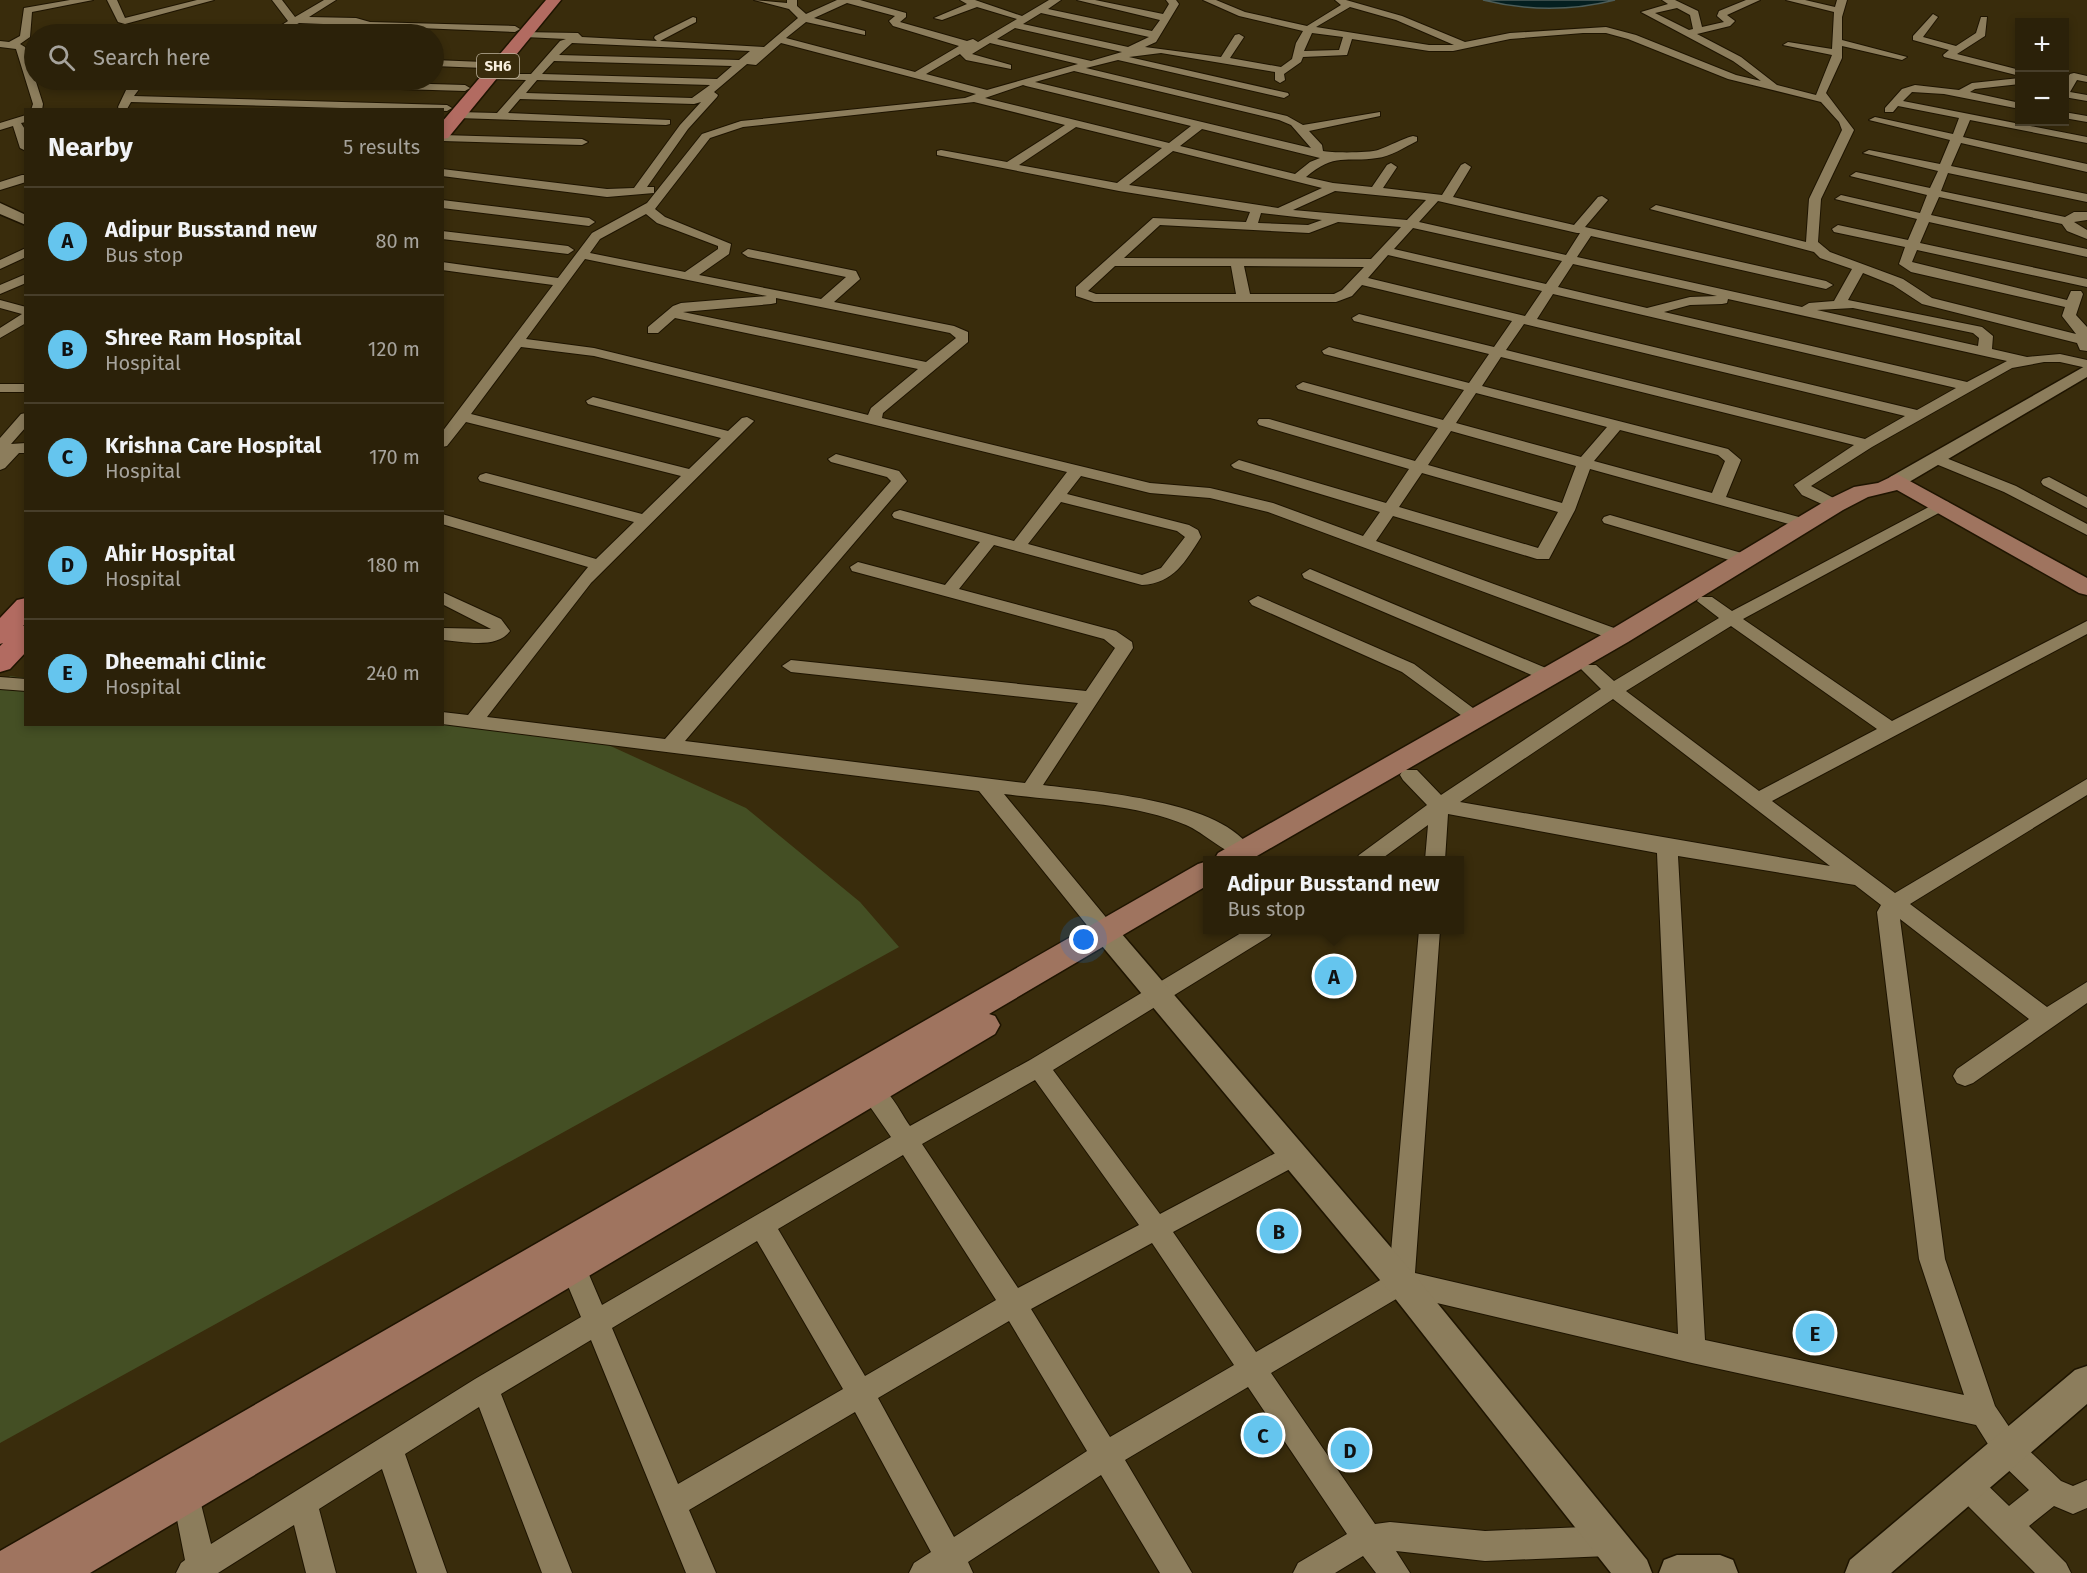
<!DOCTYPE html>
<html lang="en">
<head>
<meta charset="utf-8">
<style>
  :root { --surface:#2b2109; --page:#372e17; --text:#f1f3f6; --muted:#a6a39c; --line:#473e2a; --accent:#65c5ee }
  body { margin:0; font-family:"Fira Sans",sans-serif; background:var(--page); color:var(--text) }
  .controls { position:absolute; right:18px; top:18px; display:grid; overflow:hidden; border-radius:0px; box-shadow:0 3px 9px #0003 }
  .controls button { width:54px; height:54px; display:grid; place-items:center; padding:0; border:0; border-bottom:2px solid var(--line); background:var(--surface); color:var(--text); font:30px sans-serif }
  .you { position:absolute; left:1084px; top:940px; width:21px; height:21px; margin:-15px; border:4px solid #fff; border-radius:50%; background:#1a73e8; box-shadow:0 0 0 9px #1a73e833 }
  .badge { display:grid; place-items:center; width:39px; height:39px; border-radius:50%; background:var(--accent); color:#111; font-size:20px; font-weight:700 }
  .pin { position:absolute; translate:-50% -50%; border:3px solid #fff; box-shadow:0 2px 6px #0006 }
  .popup { position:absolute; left:1203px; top:856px; width:261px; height:78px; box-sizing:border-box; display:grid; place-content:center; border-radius:0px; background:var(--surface); filter:drop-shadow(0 2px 4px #0005); font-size:20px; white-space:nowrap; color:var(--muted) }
  .popup b { font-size:22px; color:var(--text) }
  .popup::after { content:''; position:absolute; left:50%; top:100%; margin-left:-12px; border:12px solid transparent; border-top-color:var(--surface) }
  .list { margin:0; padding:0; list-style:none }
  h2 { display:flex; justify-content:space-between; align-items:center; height:78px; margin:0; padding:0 24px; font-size:26px }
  h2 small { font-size:20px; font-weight:400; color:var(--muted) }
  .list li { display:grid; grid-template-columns:39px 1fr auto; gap:18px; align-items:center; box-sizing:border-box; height:108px; padding:0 24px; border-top:2px solid var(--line) }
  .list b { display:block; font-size:22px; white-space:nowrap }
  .list p { margin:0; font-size:20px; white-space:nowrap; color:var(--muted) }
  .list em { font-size:20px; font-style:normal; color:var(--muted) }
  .icon { flex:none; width:33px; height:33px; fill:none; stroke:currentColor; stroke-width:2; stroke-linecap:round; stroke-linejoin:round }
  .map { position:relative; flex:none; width:2087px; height:1573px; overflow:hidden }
  .search { position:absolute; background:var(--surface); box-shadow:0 3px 9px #0003; left:24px; top:24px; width:420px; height:66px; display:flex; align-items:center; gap:15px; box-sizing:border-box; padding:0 21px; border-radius:33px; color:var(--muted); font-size:22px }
  .panel { position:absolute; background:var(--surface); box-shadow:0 3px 9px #0003; left:24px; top:108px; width:420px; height:618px; border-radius:0px }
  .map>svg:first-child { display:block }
  .green { fill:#444f24 }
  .water { fill:#041f20; stroke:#4d5d59; stroke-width:1.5 }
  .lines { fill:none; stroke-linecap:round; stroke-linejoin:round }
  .minor-casing { stroke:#1e1400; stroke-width:2 }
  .tertiary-casing { stroke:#1e1400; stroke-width:3 }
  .secondary-casing { stroke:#1e1400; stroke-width:3 }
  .primary-casing { stroke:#1e1400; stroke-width:3 }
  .minor { fill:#8c7d5c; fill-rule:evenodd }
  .tertiary { fill:#8c7d5c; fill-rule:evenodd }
  .secondary { fill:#9f745f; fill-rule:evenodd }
  .primary { fill:#b26b61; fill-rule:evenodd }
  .labels { text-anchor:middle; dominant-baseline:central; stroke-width:6; stroke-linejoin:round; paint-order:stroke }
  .shield { fill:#392c0c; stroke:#bfb49f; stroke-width:1.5 }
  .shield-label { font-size:15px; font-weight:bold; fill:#f8efde }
</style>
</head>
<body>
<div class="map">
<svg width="2087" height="1573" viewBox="0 0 2087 1573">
  <rect width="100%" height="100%" fill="#392c0c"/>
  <path class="green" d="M10 676 25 678 26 724H442L443 718 580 732 746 808 860 902 899 947 0 1443V687Z"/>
  <path class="water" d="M1483 0H1615C1572 11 1527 11 1483 0Z"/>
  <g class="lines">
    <defs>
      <path id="minor" d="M70 0H93L32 12 30 37 20 44 25 47 43 104 42 110H31L33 104 16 49 0 47V41L9 42 20 36 24 8Z
        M107 0H117L125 18 197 0H214L125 24 118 22Z
        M272 0H282L295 17 324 0H336L309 17 356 18 370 22 515 26 520 29 515 32 299 23 279 34H268L288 21Z
        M754 0 787 3V0H797V6L806 14 837 0H860L906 13V17L900 22 967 41 973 39 978 42 1017 19 977 7 942 20 934 18 967 4 960 0H975L1022 16 1049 0H1061L1048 9 1152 31 1160 20 1077 0H1095L1163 14 1169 4 1166 0H1176L1179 4 1156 42 1145 47 1221 57 1235 35 1239 34 1244 37 1230 58 1281 67 1292 59 1296 43 1303 31 1239 16 1203 0H1216L1245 12 1307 26 1341 5 1335 0H1346L1402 16 1465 42 1510 33 1606 27 1636 35 1736 75 1761 81 1733 61 1641 12 1668 4 1662 0H1675L1698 11 1702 27 1724 22 1717 16 1719 11 1746 0H1760L1727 15 1735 21 1730 26 1697 34 1741 57 1777 85 1816 95 1832 55 1783 45 1788 42 1832 49 1834 12 1786 0H1805L1835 7 1837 0H1847L1842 17V40L1907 57 1902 60 1842 46V58L1826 93 1854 130 1821 199 1818 242 1830 252 1903 279 1932 298 2076 334 2062 316 2065 307 1911 272 1899 264 1905 247 1834 232 1832 229 1838 225 1908 240 1917 219 1835 199 1841 195 1920 213 1927 195 1850 176 1856 172 1930 188 1938 171 1863 153 1869 150 1940 164 1950 140 1869 120 1875 117 1953 134 1959 118 1898 106 1893 112H1885V108L1902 89 1915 85 1959 90 1972 83 2020 78V84L1975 89 1970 92 2020 103V109L1944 94 1912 92 1903 101 2087 137V143L1970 120 1963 137 2087 164V172L1961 143 1951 166 2087 194V202L1948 173 1941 191 2065 217 2074 212H2087V220L2074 222 2087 230V239L2067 231 2062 224 1939 197 1931 215 2087 249V257L1929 222 1920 243 2087 279V287L1917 250 1912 262 2067 300 2071 291H2081L2083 294 2076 315 2087 327V351L2080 350 2077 343 1922 304 1893 285 1863 273 1848 300 1982 327 1993 336 1992 349 2027 357 2060 354 2087 360V368L2060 362H2044L2012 368 1872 447 1811 486 1841 502 1843 505 1841 508 1835 510 1802 495 1794 485 1854 445 1501 357 1482 386 1728 449 1741 460 1726 497 1813 521 1815 524 1807 529 1590 469 1575 510 1549 559H1537L1393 516 1376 541 1625 632 1628 636 1619 642 1268 512 1210 498 1150 493 1081 476 1067 494 1189 525 1198 530 1201 537C1185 562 1174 583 1142 585L994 545 959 589 1116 631 1132 642 1133 648 1043 785C1096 792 1224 800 1253 852L1250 857C1234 862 1204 832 1186 825 1136 803 1059 801 1004 794L1114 927 1117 933 1114 939 1106 941 1098 939 979 791 442 724V712L468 715 588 567 442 524V514L596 559 634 522 480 481 478 478 480 475 486 473 642 514 681 476 466 422 447 446 442 447V432L553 285 442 270V262L558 278 592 233 647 203 702 134 741 121 965 98 976 94 781 43 756 65 747 64 714 92 718 95 717 97 688 129 647 187H654V193L607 197 442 176V169L607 189 634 188 680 125 701 102 694 104 520 99 508 113 670 120V124L666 125 458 118 452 115 458 112 497 113 526 80 490 79 485 76 486 74H531L560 41 566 39 525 37 520 34 521 32 578 33 582 37 657 41 654 38 655 36 693 17 696 18V22L660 41 764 47 798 18 789 9ZM847 3 895 16 889 21 893 26 959 46 915 72 786 38 806 22 865 35V31L814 18ZM1350 7 1396 20 1454 45H1429L1316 27ZM1677 8 1690 15 1693 29 1689 30 1655 13ZM1041 13 1149 37 1128 47 1023 24ZM1015 28 1122 52 1091 61 997 39ZM1312 33 1343 37 1339 50 1304 51ZM1583 33H1606L1628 39 1728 79 1821 102 1839 122 1842 130 1809 199 1806 242 1656 205 1650 209 1814 252 1820 258 1852 269 1834 301 1809 303 1802 307 1577 257 1591 236 1826 289 1833 285 1826 281 1585 227 1608 200 1602 196 1598 197 1574 225 1453 197 1471 167 1465 163 1461 165 1442 195 1383 188 1397 167 1391 163 1387 165 1372 187 1333 183 1306 177C1335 152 1346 163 1377 158 1390 157 1405 147 1417 141V137L1413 136C1401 139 1390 146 1378 150 1371 153 1330 153 1323 151L1322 145 1309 131 1380 116V112L1303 125 1287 116 1086 68 1118 60 1284 98 1289 95 1288 93 1129 57 1161 53 1275 72V80L1280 83 1285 80 1284 74 1301 62 1303 57 1347 55 1352 39 1429 51H1453L1510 39ZM572 43 750 51 739 60 559 55ZM990 43 1078 64 987 90 926 74 960 54 966 60 1011 69V65L972 54ZM554 61 732 66 717 79 542 74ZM1074 71 1279 120 1291 125 1311 148 1035 82ZM537 80 710 85 692 98 526 93ZM1023 85 1026 86 1191 126 1169 143 985 98ZM974 102 1065 125 1007 162 941 150 937 151V155L1119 191 1250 212 1246 222 1153 218 1076 287V296L1094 302H1336L1352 296 1362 285 1512 321 1494 347 1359 314 1352 318 1354 321 1489 354 1469 383 1329 347 1322 351 1324 354 1464 390 1443 420 1303 382 1296 386 1298 389 1438 428 1415 461 1269 419H1259L1257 422 1259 425 1409 469 1386 503 1239 460 1231 465 1234 468 1380 512 1363 536 1273 503 1210 488 1150 483 882 418 883 413 968 342V332L954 326 834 302 860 279 856 271 851 270 748 249 742 253 748 257 846 277 821 299 699 275 729 254 731 244 665 217 655 209 710 138 743 127ZM1076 127 1162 148 1117 183 1019 165ZM1202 129 1320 158 1310 162 1295 174 1180 146ZM1173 151 1322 188 1278 208 1129 185ZM1335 191 1426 200 1407 220 1293 210ZM1438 201 1577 233H1580L1566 255 1419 222ZM1261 213 1322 220 1308 225 1258 223ZM646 214 657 223 718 246V249L685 272 590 253 600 239ZM1338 222 1401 227 1371 259 1124 258 1160 225 1309 233ZM1413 228 1562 261 1546 284 1394 249ZM1388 255 1542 291 1525 316 1368 278ZM585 259 767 296 681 303 673 306 648 327V333H658L675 318 918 369 871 408 868 415 594 348 526 339ZM1573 264 1717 296 1690 297 1647 308 1558 287ZM1115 266H1231L1236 294H1096L1088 291ZM1244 266 1364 267 1342 290 1334 294H1250ZM1553 294 1956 388 1917 410 1537 319ZM776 298 950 333 956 338 926 362 683 312 771 304 776 303ZM1728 299 2007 361 1967 382 1664 312 1690 305 1722 304 1727 303ZM1853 308 1973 333 1979 338 1978 346 1817 310ZM1524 324 1905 416 1865 439 1506 350ZM521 347 594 356 1067 472 1014 541 900 510 894 512 892 515 894 518 980 542 945 585 858 562 850 567 852 571 1104 639 1115 648 1086 691 791 660 782 666 791 672 1078 703 1025 783 685 741 907 481 899 471 836 454 828 459 831 462 887 477 891 481 665 739 487 717 591 583 754 421 747 417 742 418 728 431 593 397 586 401 588 404 721 438 689 469 471 414ZM1476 393 1607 427 1581 457 1456 423ZM1620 430 1718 455 1725 461 1712 493 1594 461ZM1451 431 1576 466 1562 503 1428 465ZM1422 473 1558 512 1538 548 1399 507ZM1061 502 1177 531 1185 537 1161 568 1142 575 1028 544Z
        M1933 14 1938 17 1923 37 1956 46 1976 33 1981 17H1987L1985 36 1957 54 2020 70V76L1944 57 1943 55 1949 50 1913 40V36Z
        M434 60 484 62 489 65 484 68 434 66Z
        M2074 73 2087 76V82L2077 80 2070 92 2087 95V101L2064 97V83L2070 74Z
        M135 80H146L134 96 447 105 452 108 447 111 131 102 127 109H119L118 107 127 88Z
        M201 80H293L465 85 470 88 465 91 206 83Z
        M2064 112 2087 116V122L2064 118Z
        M26 115V122L21 123 26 131V151L20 148 13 126 0 130V123Z
        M442 135 582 139 588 142 582 145 442 141Z
        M22 175H26V182L0 190V182Z
        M442 200 589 218 595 222 589 226 442 208Z
        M442 231 568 246 574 250 568 254 442 239Z
        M26 248V257L0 269V260Z
        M26 274V283L0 294V285Z
        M0 300 26 307V323L0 338V328L22 314 0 308Z
        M0 384H26V392H0Z
        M26 413V427L11 444 26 443V453H19L5 468 0 470V438L21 414Z
        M1936 454 2016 486 2087 524V535L2004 492 1931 462 1928 459Z
        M2049 477 2087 497V508L2043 485 2041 482 2043 479Z
        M1942 500 1948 502 1950 505 1948 508 1743 619 1892 721 2087 621V634L1772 801 1895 893 2087 779V795L1910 904 2047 1007 2087 982V1003L1973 1083 1965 1086 1957 1083 1953 1076 1957 1069 2029 1019 1900 919 1945 1259 1995 1406 2018 1440 2061 1481 2073 1486 2087 1480V1508L2073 1514 2054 1506 2029 1526 2066 1563 2071 1573H2035L1956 1494 1952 1484 1956 1474 1966 1470 1976 1474 2009 1506 2029 1490 1998 1460 1976 1425 1692 1363 1403 1295 1271 1373 1375 1524 1390 1522 1485 1531 1608 1526 1618 1531 1623 1541 1618 1551 1608 1556 1485 1561 1396 1551 1410 1573H1376L1363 1556 1335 1573H1293L1298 1563 1347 1534 1248 1387 1125 1460 1192 1573H1160L1101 1475 968 1562 973 1573H909L914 1563 931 1552 855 1412 689 1510 716 1573H686L591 1340 501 1394 572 1573H542L479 1407 405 1454 447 1573H417L382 1469 319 1509 336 1573H306L294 1525 218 1573H176L181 1563 185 1560 172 1494 176 1484 186 1480 196 1484 211 1544 475 1379 581 1317 556 1257 560 1249 569 1245 578 1249 602 1305 891 1137 864 1098 860 1091 864 1084C885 1077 899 1111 910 1126L1030 1060 1246 930H1273L1270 936 1053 1070 1160 1214 1285 1148 1294 1144 1303 1148 1306 1155 1303 1162 1173 1232 1256 1352 1389 1275 1419 930H1440L1415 1273 1678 1334 1657 853 1448 814 1445 860H1425L1428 825 1380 860H1356L1359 855 1427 805 1403 780 1400 775 1403 770H1417L1441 795 1601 689 1581 669 1584 665H1596L1614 681 1719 618 1697 601 1700 597H1712L1732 611ZM1731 626 1877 729 1759 791 1626 691ZM1613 699 1830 866 1460 802ZM1678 856 1855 885 1881 905 1877 912 1919 1259 1964 1395 1705 1340ZM1035 1080 1139 1225 1018 1288 922 1144ZM903 1155 996 1300 865 1376 778 1229ZM757 1241 843 1389 678 1484 612 1328ZM1152 1243 1234 1365 1110 1437 1031 1309ZM1009 1321 1087 1451 954 1537 878 1398Z
        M1610 515 1752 556 1754 560 1746 565 1604 523 1602 520 1604 517Z
        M1310 569 1553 671 1556 675 1553 679H1541L1304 578 1302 574Z
        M442 592 501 619 510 631C496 650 462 641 442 640V628L491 629 442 604Z
        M1258 596 1414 664 1485 717 1483 721H1469L1402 672 1252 605 1249 601Z
        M0 677 26 679V691L0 689Z"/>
      <path id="tertiary" d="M0 203 26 215V225L0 214Z
        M2087 365V377L1904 485 1897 487 1887 481 1890 477Z
        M1106 923 1115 926 1412 1272 1647 1560 1652 1573H1611L1390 1292 1097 940 1093 933 1097 926Z
        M2087 1366V1404L1891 1573H1845L1850 1560 2075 1370Z
        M1677 1555H1720L1733 1560 1738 1573H1659L1664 1560Z"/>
      <path id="secondary" d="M1897 474 2087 578V595L2079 593 1897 490 1868 497 1843 510 1628 642 1250 860H1214L1218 853 1610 630 1827 500 1854 487 1878 483Z
        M1208 861V885L989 1014 995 1016 1000 1025 995 1034 90 1573H0V1551L1198 864Z"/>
      <path id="primary" d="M546 0H561L448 138 442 139V122Z
        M26 598V623L23 626H26V652L10 669 0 672V646L3 643 0 644V618L17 600Z"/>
    </defs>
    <use href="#minor" class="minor-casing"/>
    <use href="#tertiary" class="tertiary-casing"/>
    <use href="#secondary" class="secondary-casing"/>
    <use href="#primary" class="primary-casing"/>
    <use href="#minor" class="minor"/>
    <use href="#tertiary" class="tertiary"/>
    <use href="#secondary" class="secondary"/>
    <use href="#primary" class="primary"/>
  </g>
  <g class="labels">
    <rect class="shield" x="477" y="54" width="42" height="24" rx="4.5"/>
    <g class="shield-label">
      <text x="498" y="66">SH6</text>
    </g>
  </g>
</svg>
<div class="controls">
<button>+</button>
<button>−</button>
</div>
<div class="you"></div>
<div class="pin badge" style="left:1334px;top:976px">A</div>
<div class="popup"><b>Adipur Busstand new</b>Bus stop</div>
<div class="pin badge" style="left:1279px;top:1231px">B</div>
<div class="pin badge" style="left:1263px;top:1435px">C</div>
<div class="pin badge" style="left:1350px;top:1450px">D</div>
<div class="pin badge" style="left:1815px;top:1333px">E</div>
<div class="search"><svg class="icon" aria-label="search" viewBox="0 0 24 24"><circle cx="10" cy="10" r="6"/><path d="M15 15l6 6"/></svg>Search here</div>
<section class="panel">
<h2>Nearby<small>5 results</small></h2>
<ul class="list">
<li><span class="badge">A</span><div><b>Adipur Busstand new</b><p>Bus stop</p></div><em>80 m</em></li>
<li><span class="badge">B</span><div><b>Shree Ram Hospital</b><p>Hospital</p></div><em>120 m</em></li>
<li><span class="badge">C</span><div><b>Krishna Care Hospital</b><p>Hospital</p></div><em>170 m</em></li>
<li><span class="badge">D</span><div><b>Ahir Hospital</b><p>Hospital</p></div><em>180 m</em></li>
<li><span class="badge">E</span><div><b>Dheemahi Clinic</b><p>Hospital</p></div><em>240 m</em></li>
</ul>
</section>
</div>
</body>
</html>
